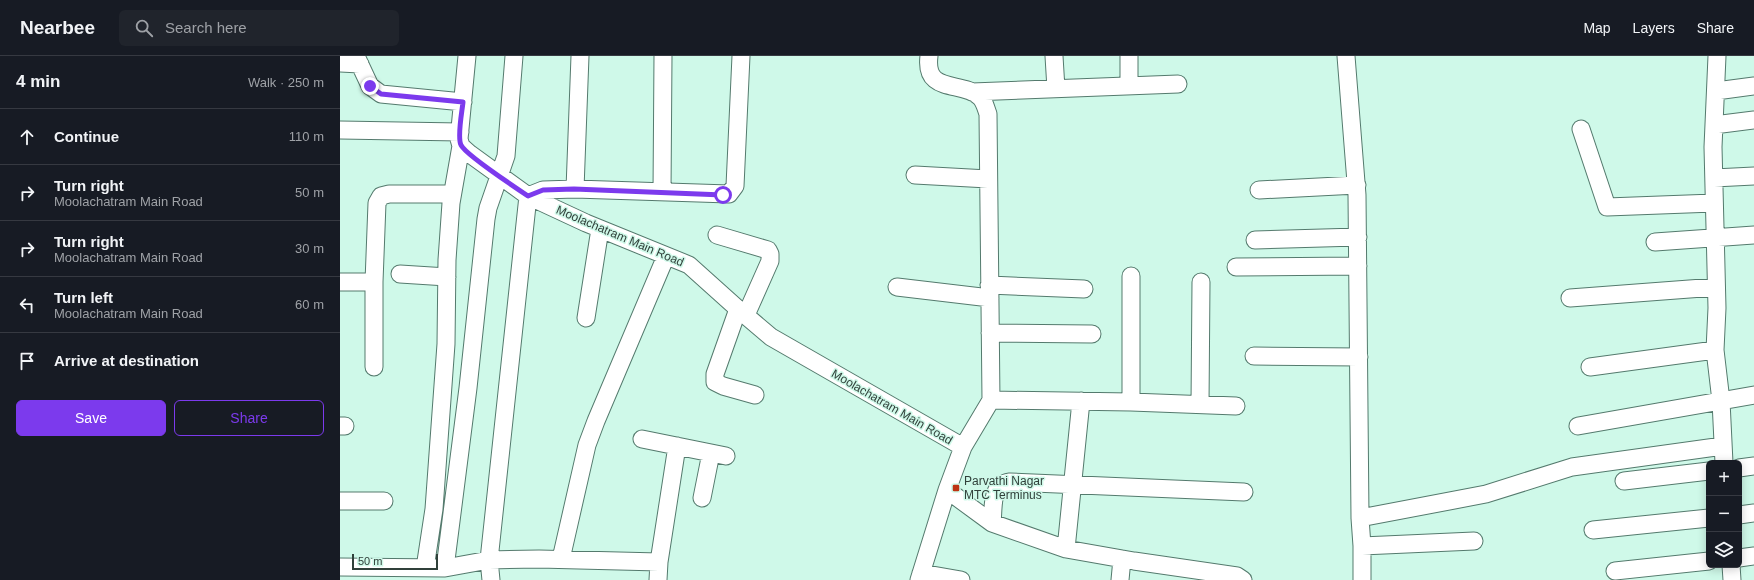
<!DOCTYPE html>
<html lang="en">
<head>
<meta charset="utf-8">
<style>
  :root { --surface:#171b24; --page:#20242c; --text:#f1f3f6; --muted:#9ea1a6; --line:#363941; --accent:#7c3aed }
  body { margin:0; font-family:Helvetica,sans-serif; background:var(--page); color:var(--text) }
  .controls { position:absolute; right:12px; bottom:12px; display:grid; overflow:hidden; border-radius:6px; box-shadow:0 2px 10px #0003 }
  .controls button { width:36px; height:36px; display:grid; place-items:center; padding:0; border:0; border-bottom:1px solid var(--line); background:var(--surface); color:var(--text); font:20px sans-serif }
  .scale { position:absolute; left:12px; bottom:10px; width:86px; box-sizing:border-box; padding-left:4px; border:2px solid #30403a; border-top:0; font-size:11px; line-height:14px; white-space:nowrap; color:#30403a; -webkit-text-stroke:3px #cff9e9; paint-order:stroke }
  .stop { position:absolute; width:12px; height:12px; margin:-9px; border:3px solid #7c3aed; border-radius:50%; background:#fff }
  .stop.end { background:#7c3aed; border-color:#fff; box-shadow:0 1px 4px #0008 }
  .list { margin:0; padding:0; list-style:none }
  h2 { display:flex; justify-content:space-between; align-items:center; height:52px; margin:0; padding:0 16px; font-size:17px }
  h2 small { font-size:13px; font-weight:400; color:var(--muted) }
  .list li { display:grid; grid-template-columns:26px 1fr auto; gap:12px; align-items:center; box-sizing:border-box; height:56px; padding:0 16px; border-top:1px solid var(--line) }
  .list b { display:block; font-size:15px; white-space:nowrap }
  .list p { margin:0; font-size:13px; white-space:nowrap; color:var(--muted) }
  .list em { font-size:13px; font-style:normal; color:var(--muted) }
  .actions { display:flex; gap:8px; padding:12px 16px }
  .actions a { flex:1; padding:9px 0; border:1px solid var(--accent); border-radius:6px; text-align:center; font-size:14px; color:var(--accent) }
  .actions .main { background:var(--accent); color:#fff }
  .icon { flex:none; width:22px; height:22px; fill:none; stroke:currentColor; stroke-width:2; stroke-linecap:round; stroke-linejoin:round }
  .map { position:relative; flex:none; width:1414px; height:524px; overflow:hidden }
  header { display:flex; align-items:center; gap:24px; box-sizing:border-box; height:56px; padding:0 20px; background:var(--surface); border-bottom:1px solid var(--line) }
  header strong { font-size:19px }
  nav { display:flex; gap:22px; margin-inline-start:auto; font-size:14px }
  .search { width:280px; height:36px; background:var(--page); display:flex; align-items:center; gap:10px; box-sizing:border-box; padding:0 14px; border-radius:6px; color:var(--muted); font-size:15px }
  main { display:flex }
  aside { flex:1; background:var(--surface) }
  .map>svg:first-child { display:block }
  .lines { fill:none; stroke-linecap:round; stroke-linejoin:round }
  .minor-casing { stroke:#547a6d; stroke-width:19 }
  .minor { stroke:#fff; stroke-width:17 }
  .route { stroke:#7c3aed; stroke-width:5 }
  .poi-dot { fill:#bd3312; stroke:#cff9e9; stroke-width:1.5 }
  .labels { text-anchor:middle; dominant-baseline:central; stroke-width:3; stroke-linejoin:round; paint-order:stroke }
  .street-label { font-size:12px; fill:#30403a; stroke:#cff9e9 }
  .poi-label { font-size:12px; fill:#30403a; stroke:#cff9e9; text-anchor:start }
</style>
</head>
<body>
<header>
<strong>Nearbee</strong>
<div class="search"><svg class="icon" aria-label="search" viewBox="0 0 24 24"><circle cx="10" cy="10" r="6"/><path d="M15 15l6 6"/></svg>Search here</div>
<nav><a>Map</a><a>Layers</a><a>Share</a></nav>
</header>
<main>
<aside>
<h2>4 min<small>Walk · 250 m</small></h2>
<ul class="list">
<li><svg class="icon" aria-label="ahead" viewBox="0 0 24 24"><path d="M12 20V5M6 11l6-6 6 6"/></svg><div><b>Continue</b></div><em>110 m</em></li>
<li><svg class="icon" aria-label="right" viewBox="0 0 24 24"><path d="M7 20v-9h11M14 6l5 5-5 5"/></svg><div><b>Turn right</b><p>Moolachatram Main Road</p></div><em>50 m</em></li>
<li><svg class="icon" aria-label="right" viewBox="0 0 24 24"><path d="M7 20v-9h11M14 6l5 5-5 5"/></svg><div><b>Turn right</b><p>Moolachatram Main Road</p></div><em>30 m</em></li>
<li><svg class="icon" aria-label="left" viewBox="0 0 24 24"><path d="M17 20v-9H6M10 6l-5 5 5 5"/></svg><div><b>Turn left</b><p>Moolachatram Main Road</p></div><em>60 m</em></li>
<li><svg class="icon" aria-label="arrive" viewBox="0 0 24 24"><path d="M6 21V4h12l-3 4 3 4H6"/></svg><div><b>Arrive at destination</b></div></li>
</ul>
<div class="actions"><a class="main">Save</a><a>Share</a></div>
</aside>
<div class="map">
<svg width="1414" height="524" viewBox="0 0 1414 524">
  <rect width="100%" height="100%" fill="#cff9e9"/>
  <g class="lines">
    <defs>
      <path id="minor" d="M16 0 30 30 41 38 123 46
        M127 0 119 83 121 90 130 98 188 140 246 167 349 209 398 253 431 281 623 391
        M714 0 716 33
        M1006 0 1017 139 1020 462 1022 490V524
        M1377 0 1373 91 1377 252 1375 294 1381 345 1384 407
        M0 7 20 8
        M789 30V0
        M1376 35 1414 30
        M632 36 838 28
        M1374 69 1414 64
        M1241 73 1267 151 1374 147
        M0 74 120 76
        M575 119 648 123
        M1374 122 1414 120
        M235 133 240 0
        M919 134 1017 129
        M322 136 323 0
        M377 179 428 194 430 198V205L406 259
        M915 184 1018 181
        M1315 186 1414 179
        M896 211 1018 210
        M60 218 107 221
        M0 226H34
        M649 229 744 233
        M557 231 650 242
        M1230 242 1376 231
        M398 253 375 318V326L383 330 415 339
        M246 262 260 173
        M650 277 752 278
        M914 300 1019 301
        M34 311V226L37 147 41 140 49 138H112
        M1250 311 1375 294
        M651 344 791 346 896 350
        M791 346V220
        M860 349 861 226
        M0 370H5
        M1238 370 1414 339
        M302 383 386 400
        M1399 412 1414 410
        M1284 425 1369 415
        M607 434 652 467 726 493 794 505 897 520 903 524
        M362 442 371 397
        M0 445H44
        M1399 459 1414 457
        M1020 462 1146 438 1232 411 1383 390
        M652 467C654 450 650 429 670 426L904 436
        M1253 474 1369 462
        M1022 490 1134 485
        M726 493 741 345
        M1399 502 1414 500
        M221 503 247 389 256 365 326 200
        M1391 509 1392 524
        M0 511 105 512 149 504 199 503 319 506
        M85 512 94 453 106 288 107 204 111 147 121 90
        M105 512 128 332 146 163 148 152 166 100 174 0
        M1275 515 1369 505
        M581 517 621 524
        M151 524 149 504 188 140 203 134 235 133 389 138 395 130 401 0
        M318 524 319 506 337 390
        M579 524 607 434 623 391 651 344 648 58C646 53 645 46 640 41 622 24 584 39 589 0
        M780 524 782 503"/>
    </defs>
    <use href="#minor" class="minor-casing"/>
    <use href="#minor" class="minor"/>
  </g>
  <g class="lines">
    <path class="route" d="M30 30 41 38 123 46C122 56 117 81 121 89 125 98 176 132 188 140L203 134 234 133 383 139"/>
  </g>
  <rect class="poi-dot" x="612" y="428" width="8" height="8" rx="2"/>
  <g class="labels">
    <g class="street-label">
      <text transform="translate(280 180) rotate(23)">Moolachatram Main Road</text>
      <text transform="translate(552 351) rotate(30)">Moolachatram Main Road</text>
    </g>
    <g class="poi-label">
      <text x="624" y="425">Parvathi Nagar<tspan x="624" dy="14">MTC Terminus</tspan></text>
    </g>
  </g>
</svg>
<div class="controls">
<button>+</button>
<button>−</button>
<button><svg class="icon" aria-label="layers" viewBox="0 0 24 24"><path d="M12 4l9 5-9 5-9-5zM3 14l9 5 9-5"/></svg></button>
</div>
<div class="scale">50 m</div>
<div class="stop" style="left:383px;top:139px"></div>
<div class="stop end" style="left:30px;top:30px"></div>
</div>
</main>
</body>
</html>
